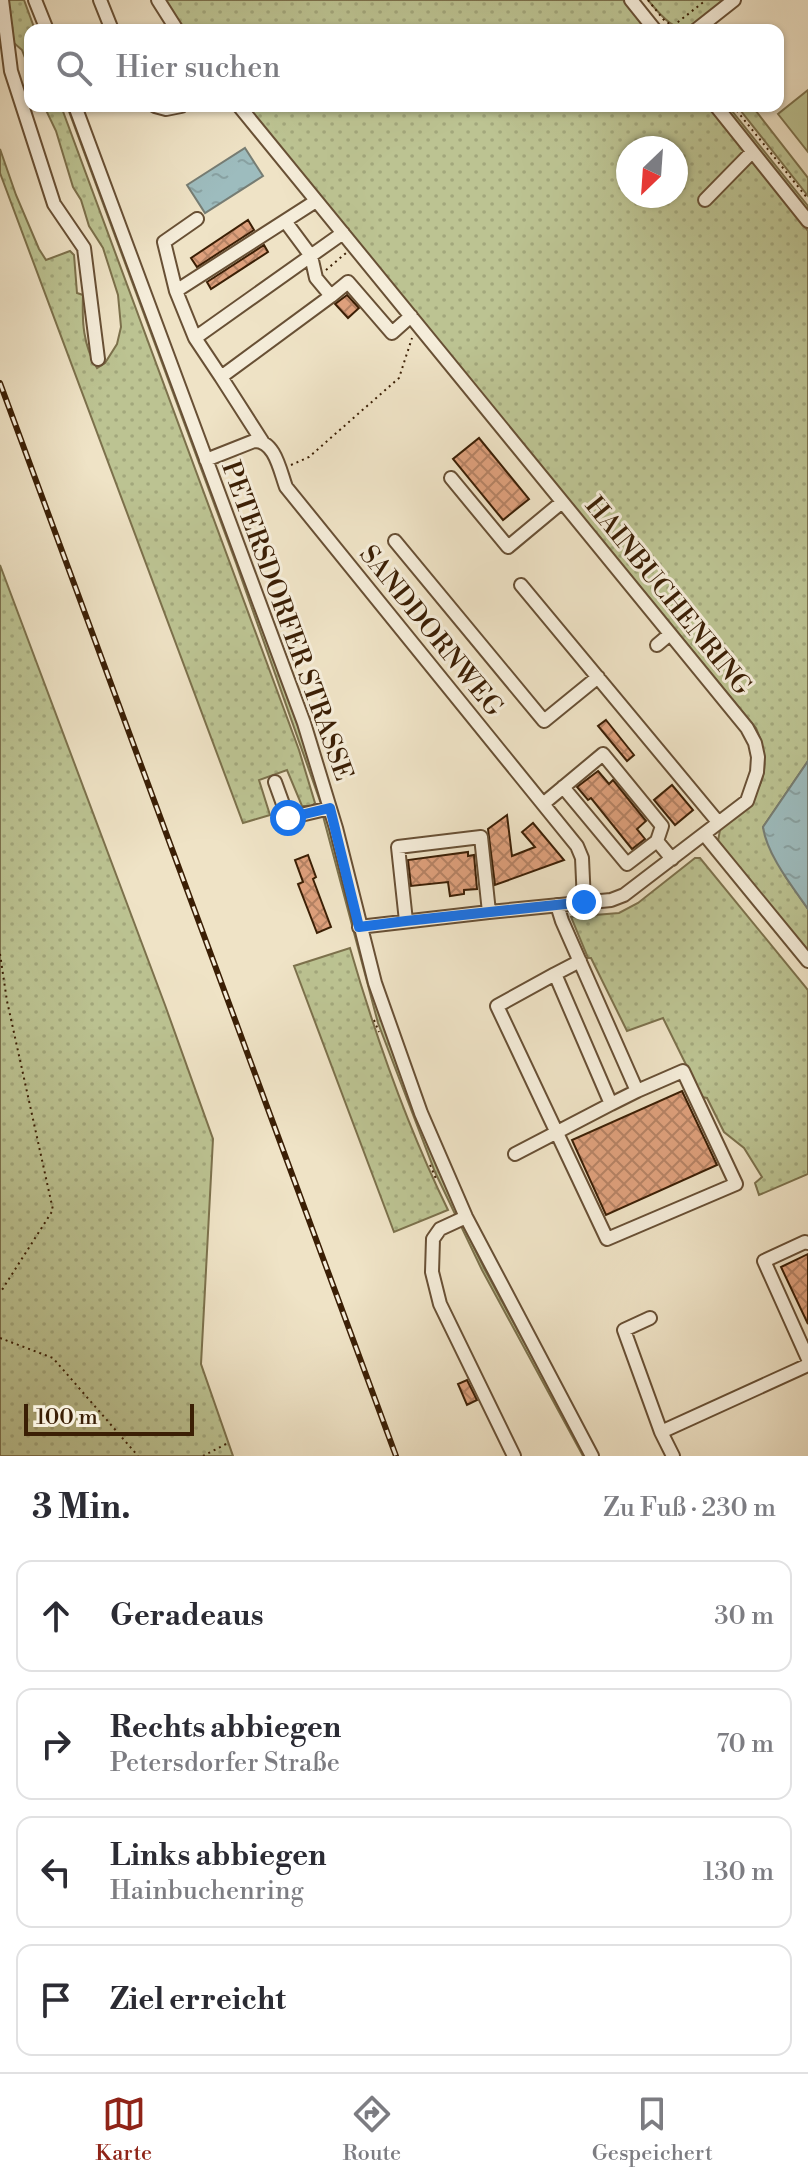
<!DOCTYPE html>
<html lang="de">
<head>
<meta charset="utf-8">
<style>
  :root { --surface:#fff; --page:#f7f7f7; --text:#2b2b33; --muted:#7c7c81; --line:#e1e1e2; --accent:#8f2418 }
  body { margin:0; font-family:"Libre Bodoni",serif; background:var(--page); color:var(--text) }
  .compass { position:absolute; left:616px; top:136px; width:72px; height:72px; border-radius:50%; background:var(--surface); box-shadow:0 2px 6px #0004; rotate:205deg }
  .scale { position:absolute; left:24px; bottom:20px; width:170px; box-sizing:border-box; padding-left:8px; border:4px solid #3b1f05; border-top:0; font-size:22px; line-height:28px; white-space:nowrap; color:#3b1f05; -webkit-text-stroke:6px #f5edda; paint-order:stroke }
  .stop { position:absolute; width:24px; height:24px; margin:-18px; border:6px solid #1a73e8; border-radius:50%; background:#fff }
  .stop.end { background:#1a73e8; border-color:#fff; box-shadow:0 2px 8px #0008 }
  .list { margin:0; padding:0; list-style:none }
  h2 { display:flex; justify-content:space-between; align-items:center; height:104px; margin:0; padding:0 32px; font-size:34px }
  h2 small { font-size:26px; font-weight:400; color:var(--muted) }
  .list li { display:grid; grid-template-columns:52px 1fr auto; gap:24px; align-items:center; box-sizing:border-box; height:112px; margin:0 16px 16px; padding:0 16px; border:2px solid var(--line); border-radius:16px }
  .list b { display:block; font-size:30px; white-space:nowrap }
  .list p { margin:0; font-size:26px; white-space:nowrap; color:var(--muted) }
  .list em { font-size:26px; font-style:normal; color:var(--muted) }
  .icon { flex:none; width:44px; height:44px; fill:none; stroke:currentColor; stroke-width:2; stroke-linecap:round; stroke-linejoin:round }
  .map { position:relative; flex:none; width:808px; height:1456px; overflow:hidden }
  .search { position:absolute; background:var(--surface); box-shadow:0 2px 6px #0004; left:24px; right:24px; top:24px; height:88px; display:flex; align-items:center; gap:20px; box-sizing:border-box; padding:0 28px; border-radius:16px; color:var(--muted); font-size:30px }
  .sheet { height:616px; background:var(--surface) }
  nav { display:flex; justify-content:space-around; align-items:center; box-sizing:border-box; height:112px; border-top:2px solid var(--line); background:var(--surface); font-size:22px; color:var(--muted) }
  nav a { display:grid; justify-items:center; gap:4px }
  nav .on { color:var(--accent) }
  .map>svg:first-child { display:block }
  .grass { fill:url(#grass-dots); stroke:#7c714c; stroke-width:2; fill-rule:evenodd }
  .garden { fill:#bcc392; stroke:#7c714c; stroke-width:2 }
  .water { fill:url(#water-ripples); stroke:#767d74; stroke-width:2 }
  .building { fill:url(#building-cross-hatch); stroke:#3b1f05; stroke-width:2 }
  .lines { fill:none; stroke-linecap:round; stroke-linejoin:round }
  .minor-casing { stroke:#685035; stroke-width:16 }
  .path { stroke:#3b1f05; stroke-width:2; stroke-dasharray:2 4; stroke-linecap:butt }
  .minor { stroke:#f5edda; stroke-width:12 }
  .rail-casing { stroke:#3b1f05; stroke-width:6 }
  .rail { stroke:#f5edda; stroke-width:3; stroke-dasharray:9; stroke-linecap:butt }
  .route { stroke:#1a73e8; stroke-width:10 }
  .labels { text-anchor:middle; dominant-baseline:central; stroke-width:6; stroke-linejoin:round; paint-order:stroke }
  .street-label { font-size:26px; fill:#3b1f05; stroke:#f5edda }
</style>
</head>
<body>
<div class="map">
<svg width="808" height="1456" viewBox="0 0 808 1456">
  <defs>
    <pattern id="grass-dots" width="8" height="8" patternUnits="userSpaceOnUse" patternTransform="scale(2)"><rect width="8" height="8" fill="#bcc392"/><path d="M2 2h.1M6 6h.1" fill="none" stroke="#a2a77c" stroke-width="1.8" stroke-linecap="round"/></pattern>
    <pattern id="water-ripples" width="26" height="14" patternUnits="userSpaceOnUse" patternTransform="scale(2)"><rect width="26" height="14" fill="#9dbcbe"/><path d="M2 4q2-2 4 0t4 0M15 11q2-2 4 0t4 0" fill="none" stroke="#88a1a2"/></pattern>
    <pattern id="building-cross-hatch" width="8" height="8" patternUnits="userSpaceOnUse" patternTransform="scale(2)"><rect width="8" height="8" fill="#dea07c"/><path d="M0 0l8 8M0 8l8-8" fill="none" stroke="#b58264"/></pattern>
  </defs>
  <rect width="100%" height="100%" fill="#efe3c6"/>
  <filter id="stains"><feTurbulence type="fractalNoise" baseFrequency=".0025" numOctaves="4"/><feColorMatrix values="0 0 0 0 .2 0 0 0 0 .09 0 0 0 0 .02 0 0 0 .5 -.17"/></filter>
  <radialGradient id="worn" r=".72"><stop offset=".6" stop-color="#630" stop-opacity="0"/><stop offset="1" stop-color="#630" stop-opacity=".3"/></radialGradient>
  <path class="grass" d="M8 0H24L35 30H30V71L22 50 14 43Z
    M165 0H623L647 30H184Z
    M648 0H734C694 32 686 47 648 0Z
    M44 106H61L299 750 315 803 312 806H302L287 770 259 780 270 815 243 823 0 173V149L16 195 39 249 46 260 70 251 74 255 77 293 83 295C82 322 83 345 97 368L105 363 117 344 121 327 118 295 103 248 89 226 81 200 73 187 56 131Z
    M67 106H70L306 748 321 796 320 801 236 563Z
    M246 106H708L808 231V761L763 827 785 876 808 909V952L718 841 720 830C755 798 778 778 756 728ZM628 148H676V196H628Z
    M723 106H728L808 206V212Z
    M737 106H752L808 178V196Z
    M0 565 165 1005 213 1139 201 1364 233 1456H0Z
    M323 816 327 819 364 966 381 1017 457 1211 455 1214 435 1172 378 1023Z
    M695 858H700L808 990V1174L759 1195 755 1183 762 1177 744 1148 724 1132 707 1098 702 1097 663 1018 627 1031 591 958H588L571 917 619 913 638 903Z
    M350 948C376 1038 407 1126 448 1210L394 1232 294 966Z
    M459 1222 462 1223 485 1270 586 1456H583L482 1270Z"/>
  <path class="garden" d="M808 90V152L778 114Z"/>
  <path class="water" d="M245 148 263 176 205 213 187 185Z
    M808 761V909C792 886 767 855 763 827Z"/>
  <path class="building" d="M248 220 254 230 197 267 191 258Z
    M264 245 268 252 211 289 207 282Z
    M347 295 359 308 348 318 335 304Z
    M479 438 529 499 503 520 453 459Z
    M606 720 634 755 627 761 598 726Z
    M598 771 609 784 613 780 646 821 637 829 645 839 632 849 591 798 588 800 577 787Z
    M672 785 693 810 675 825 654 800Z
    M507 815 512 856 535 847 522 832 533 823 564 860 495 885 488 829Z
    M468 852V856L474 855 477 889 464 890V894L450 896 448 882 411 886 408 860Z
    M308 855 316 877 313 879 331 927 317 933 298 884 303 882 295 860Z
    M682 1091 717 1165 606 1215 572 1140Z
    M808 1254V1324L781 1267Z
    M467 1380 477 1400 467 1405 458 1384Z"/>
  <g class="lines">
    <defs>
      <path id="minor" d="M2 0 11 71 54 204 84 248 98 359
        M35 0 47 30
        M100 0 112 30
        M158 0 177 30
        M631 0 655 30
        M696 30 734 0
        M75 106 304 723 336 828 375 983 421 1113 466 1217 592 1456
        M155 106 166 109 181 106
        M239 106 747 728 755 743 758 757 757 772 747 801 624 895 611 900 489 912 359 927
        M716 106 808 221
        M705 200 752 152
        M197 219 164 242 176 291 195 338 343 233
        M285 221 311 256 316 278 331 296 348 282 392 333 411 316
        M176 291 316 201
        M195 338 221 377 331 296
        M221 377 262 441
        M206 460 254 441C275 440 280 471 286 487L577 846 582 858 584 902
        M451 478 508 547 562 502
        M395 541 544 721 598 677
        M521 585 718 822
        M657 645 670 634
        M275 782 288 818 330 808
        M563 787 627 864 657 841
        M543 804 603 754 662 826 657 841 672 859
        M704 834 808 961
        M406 921 398 847 481 837 489 912
        M580 961 555 974 611 1104 637 1091
        M555 974 497 1006 607 1239 736 1184 683 1071 637 1091 562 921 557 905
        M515 1154 611 1104
        M466 1217 440 1229 433 1239 432 1272 440 1304 514 1456
        M808 1243 805 1242 764 1261 808 1359
        M650 1318 624 1330 661 1432
        M673 1456 661 1432 808 1365"/>
    </defs>
    <use href="#minor" class="minor-casing"/>
    <path class="path" d="M648 0 663 19 677 30
      M673 26 706 0
      M733 106 808 199
      M326 270 346 253
      M291 465 309 457 399 378 412 338
      M0 954 7 1001 53 1210 0 1293
      M374 1020 379 1032
      M430 1165 437 1181
      M0 1338 53 1358 138 1456
      M203 1456 228 1443"/>
    <use href="#minor" class="minor"/>
    <defs>
      <path id="rail" d="M0 383 396 1456"/>
    </defs>
    <use href="#rail" class="rail-casing"/>
    <use href="#rail" class="rail"/>
  </g>
  <g class="lines">
    <path class="route" d="M288 818 330 808 359 927 406 921 584 902"/>
  </g>
  <g class="labels">
    <g class="street-label">
      <text transform="translate(668 596) rotate(51)">HAINBUCHENRING</text>
      <text transform="translate(287 621) rotate(70)">PETERSDORFER STRASSE</text>
      <text transform="translate(431 631) rotate(51)">SANDDORNWEG</text>
    </g>
  </g>
  <rect width="100%" height="100%" filter="url(#stains)"/>
  <rect width="100%" height="100%" fill="url(#worn)"/>
</svg>
<svg class="compass" viewBox="-18 -18 36 36"><path d="M0-13l5 13h-10z" fill="#e53935"/><path d="M0 13l5-13h-10z" fill="#7c7c81"/></svg>
<div class="scale">100 m</div>
<div class="stop" style="left:288px;top:818px"></div>
<div class="stop end" style="left:584px;top:902px"></div>
<div class="search"><svg class="icon" aria-label="search" viewBox="0 0 24 24"><circle cx="10" cy="10" r="6"/><path d="M15 15l6 6"/></svg>Hier suchen</div>
</div>
<section class="sheet">
<h2>3 Min.<small>Zu Fuß · 230 m</small></h2>
<ul class="list">
<li><svg class="icon" aria-label="ahead" viewBox="0 0 24 24"><path d="M12 20V5M6 11l6-6 6 6"/></svg><div><b>Geradeaus</b></div><em>30 m</em></li>
<li><svg class="icon" aria-label="right" viewBox="0 0 24 24"><path d="M7 20v-9h11M14 6l5 5-5 5"/></svg><div><b>Rechts abbiegen</b><p>Petersdorfer Straße</p></div><em>70 m</em></li>
<li><svg class="icon" aria-label="left" viewBox="0 0 24 24"><path d="M17 20v-9H6M10 6l-5 5 5 5"/></svg><div><b>Links abbiegen</b><p>Hainbuchenring</p></div><em>130 m</em></li>
<li><svg class="icon" aria-label="arrive" viewBox="0 0 24 24"><path d="M6 21V4h12l-3 4 3 4H6"/></svg><div><b>Ziel erreicht</b></div></li>
</ul>
</section>
<nav>
<a class="on"><svg class="icon" aria-label="map" viewBox="0 0 24 24"><path d="M3 6l6-2 6 2 6-2v14l-6 2-6-2-6 2zM9 4v14M15 6v14"/></svg>Karte</a>
<a><svg class="icon" aria-label="directions" viewBox="0 0 24 24"><path d="M12 3l9 9-9 9-9-9zM9 14v-3h6M13 9l2 2-2 2"/></svg>Route</a>
<a><svg class="icon" aria-label="saved" viewBox="0 0 24 24"><path d="M7 4h10v16l-5-4-5 4z"/></svg>Gespeichert</a>
</nav>
</body>
</html>
